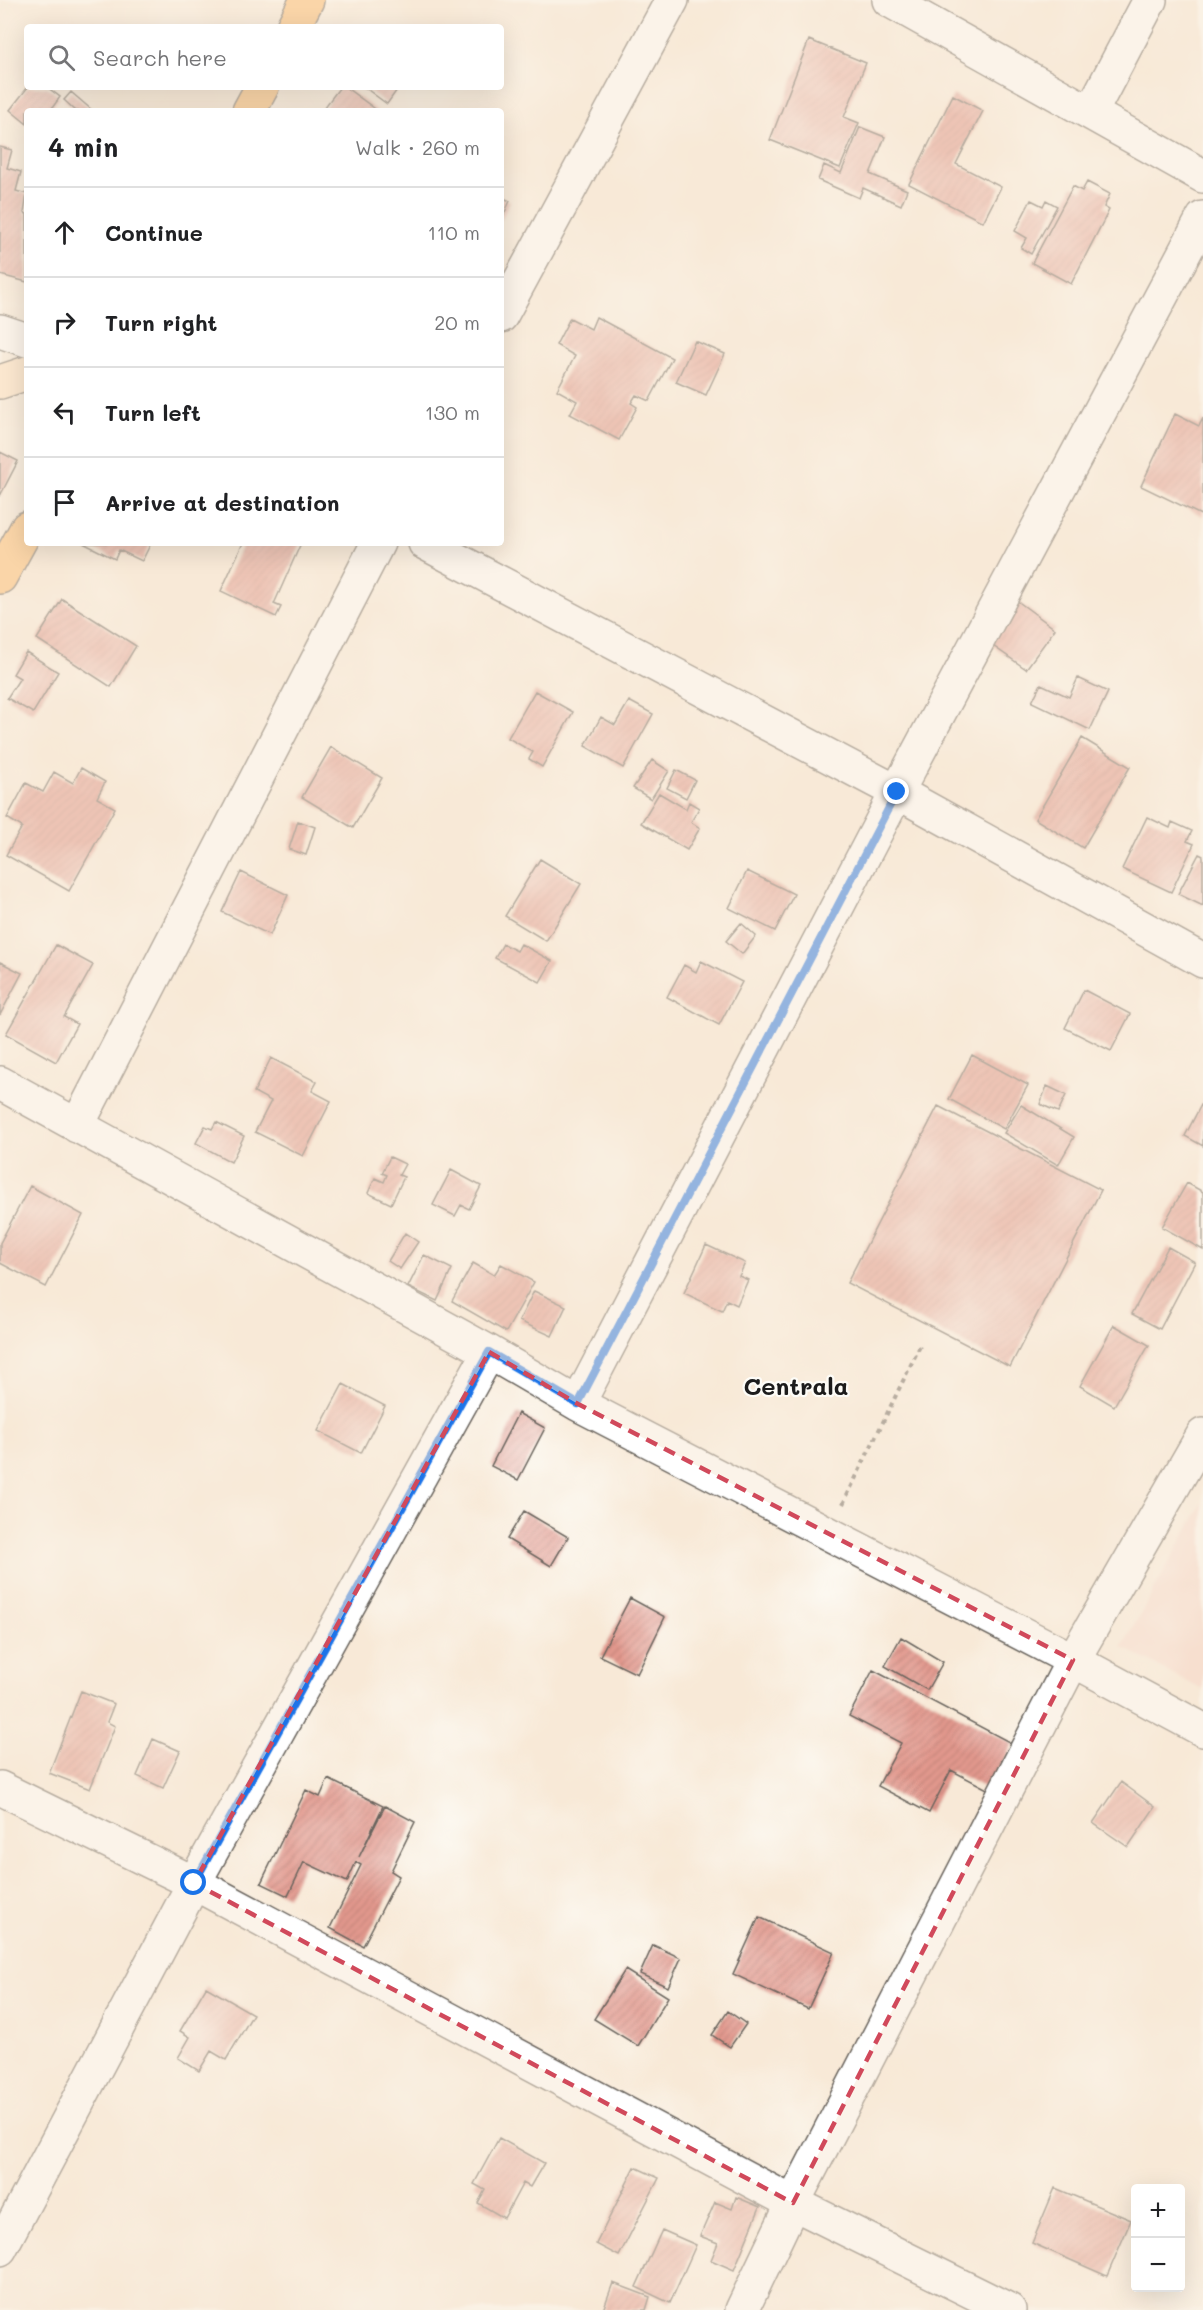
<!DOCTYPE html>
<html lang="en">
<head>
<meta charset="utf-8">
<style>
  :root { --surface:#fff; --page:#f6f6f6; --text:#202124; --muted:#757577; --line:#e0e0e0 }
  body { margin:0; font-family:Mali,sans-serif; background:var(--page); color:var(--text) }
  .controls { position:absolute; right:18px; bottom:18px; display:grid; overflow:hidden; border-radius:6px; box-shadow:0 6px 24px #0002 }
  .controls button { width:54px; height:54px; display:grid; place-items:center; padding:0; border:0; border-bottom:2px solid var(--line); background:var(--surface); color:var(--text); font:30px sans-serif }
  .stop { position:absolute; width:18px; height:18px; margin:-14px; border:4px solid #1a73e8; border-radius:50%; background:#fff }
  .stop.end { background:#1a73e8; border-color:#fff; box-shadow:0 2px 6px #0008 }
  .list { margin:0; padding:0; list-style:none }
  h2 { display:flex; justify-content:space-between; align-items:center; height:78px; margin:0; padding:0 24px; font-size:26px }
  h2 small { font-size:20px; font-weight:400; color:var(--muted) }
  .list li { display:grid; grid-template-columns:39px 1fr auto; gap:18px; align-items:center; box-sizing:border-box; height:90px; padding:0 24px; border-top:2px solid var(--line) }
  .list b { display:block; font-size:22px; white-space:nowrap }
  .list em { font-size:20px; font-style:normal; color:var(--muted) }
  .icon { flex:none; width:33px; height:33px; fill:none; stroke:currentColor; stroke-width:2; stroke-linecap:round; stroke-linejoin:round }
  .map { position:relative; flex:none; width:1203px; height:2310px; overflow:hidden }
  .search { position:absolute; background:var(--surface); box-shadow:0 6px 24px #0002; left:24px; top:24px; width:480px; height:66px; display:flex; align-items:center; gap:15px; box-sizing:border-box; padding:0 21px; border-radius:6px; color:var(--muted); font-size:22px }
  .panel { position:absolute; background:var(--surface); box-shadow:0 6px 24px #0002; left:24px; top:108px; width:480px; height:438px; border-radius:6px }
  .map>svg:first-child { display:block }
  .built { fill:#f6d2c5 }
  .building { fill:url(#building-hatch) }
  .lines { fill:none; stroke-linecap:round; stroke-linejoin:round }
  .street-casing { stroke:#69645d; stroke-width:36 }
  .secondary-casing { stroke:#69645d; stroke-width:36 }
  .primary-casing { stroke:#69645d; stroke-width:36 }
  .path { stroke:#69645d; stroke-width:4; stroke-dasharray:4.5 4.5; stroke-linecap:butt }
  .street { stroke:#fff; stroke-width:33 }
  .secondary { stroke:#fee4c5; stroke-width:33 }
  .primary { stroke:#fdbc6f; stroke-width:33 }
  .route { stroke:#1a73e8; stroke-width:8 }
  .marked { fill:none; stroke:#d1495b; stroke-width:4.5; stroke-dasharray:12 8; stroke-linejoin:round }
  .labels { text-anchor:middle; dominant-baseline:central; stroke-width:4.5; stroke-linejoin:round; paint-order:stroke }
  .quarter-label { font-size:24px; font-weight:bold; fill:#1c1c1c; stroke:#fdfcf7 }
</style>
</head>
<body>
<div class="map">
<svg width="1203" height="2310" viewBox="0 0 1203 2310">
  <defs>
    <pattern id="building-hatch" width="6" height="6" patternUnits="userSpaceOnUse" patternTransform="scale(1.5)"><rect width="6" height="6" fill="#e2988d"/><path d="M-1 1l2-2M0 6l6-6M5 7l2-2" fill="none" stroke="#c18279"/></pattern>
  </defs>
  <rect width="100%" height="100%" fill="#fdfcf7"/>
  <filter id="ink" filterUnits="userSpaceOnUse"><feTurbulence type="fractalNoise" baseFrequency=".0167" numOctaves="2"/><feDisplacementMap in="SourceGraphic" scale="12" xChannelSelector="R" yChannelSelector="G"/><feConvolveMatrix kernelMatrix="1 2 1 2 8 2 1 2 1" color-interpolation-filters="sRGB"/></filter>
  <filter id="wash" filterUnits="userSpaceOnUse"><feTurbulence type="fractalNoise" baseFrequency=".008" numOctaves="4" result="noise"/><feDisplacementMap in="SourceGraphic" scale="24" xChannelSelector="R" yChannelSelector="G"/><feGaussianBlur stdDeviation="1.35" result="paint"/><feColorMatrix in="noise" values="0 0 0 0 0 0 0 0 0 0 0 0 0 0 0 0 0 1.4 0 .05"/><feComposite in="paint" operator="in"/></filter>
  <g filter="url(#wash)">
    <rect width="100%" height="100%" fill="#f8e9d7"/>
    <path class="built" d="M1203 1502V1690L1122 1647Z"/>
    <g id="blocks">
      <path class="building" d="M809 40 866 63 844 117 859 123 840 168 770 140Z
        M28 87H47L60 97 50 111H27V124L10 110Z
        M340 87H345L378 111H328L324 108Z
        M364 87H399L387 104Z
        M71 92 93 111H76L64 100Z
        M953 95 983 111 956 164 1001 187 983 222 909 184Z
        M860 127 885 137 870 174 907 190 901 205 863 188 859 198 818 180 824 165 841 173Z
        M0 147 12 150 7 168 21 172 16 191 27 194 24 213 27 214V282L0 275Z
        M1087 182 1110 194 1104 207 1109 210 1071 284 1032 263 1073 186 1082 191Z
        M501 197 510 201 501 221Z
        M1031 200 1043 206 1046 200 1057 206 1031 254 1021 248 1027 238 1015 231Z
        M596 317 672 358 649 401 636 395 631 403 637 407 619 440 570 414 577 401 557 390 575 356 556 345 570 318 591 329Z
        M695 341 725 354 706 395 676 382Z
        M1175 414 1199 426 1203 418V516L1141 486Z
        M0 452 18 461 0 496Z
        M83 543H147L150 545 142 561 119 550 115 559Z
        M243 543H301L274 604 281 607 276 617 221 591Z
        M62 599 136 646 111 687 37 639Z
        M1016 600 1055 629 1026 669 986 641Z
        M26 652 58 672 33 713 7 698 20 678 13 674Z
        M1078 678 1108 692 1090 730 1032 702 1041 684 1069 697Z
        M535 691 573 712 542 767 529 759 533 752 508 738Z
        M629 701 653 714 623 768 585 746 601 717 615 725Z
        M1082 738 1130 767 1083 848 1035 819Z
        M331 747 382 778 353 828 302 797Z
        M652 760 669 771 651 799 633 788Z
        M81 768 105 782 97 798 115 808 69 891 6 855 22 827 7 818 26 783 43 792 54 772 73 783Z
        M676 770 695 780 686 798 667 788Z
        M659 793 686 809 689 802 699 808 691 822 700 828 687 850 641 823Z
        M1147 817 1170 828 1172 822 1192 831 1187 841 1194 844 1171 892 1122 869Z
        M298 821 315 827 306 855 289 849Z
        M1199 854 1203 856V906L1178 894Z
        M540 859 581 884 546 941 505 916Z
        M747 871 794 894 775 931 729 908Z
        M241 872 288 895 270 935 222 912Z
        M741 923 756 936 742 954 726 941Z
        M503 944 517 951 521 944 552 961 540 982 495 958Z
        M56 945 93 965 64 1017 77 1024 56 1062 6 1034Z
        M701 961 742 982 719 1025 667 997 684 965 696 972Z
        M0 962 22 973 0 1015Z
        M1084 990 1130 1014 1111 1051 1065 1028Z
        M972 1055 1028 1085 1004 1129 949 1099Z
        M271 1058 317 1082 312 1091 331 1101 303 1156 255 1132 271 1101 254 1092Z
        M1047 1086 1066 1095 1058 1112 1040 1104Z
        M1203 1101V1146L1185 1136Z
        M1021 1105 1074 1137 1058 1165 1004 1133Z
        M938 1106 1101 1190 1010 1367 847 1283Z
        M216 1122 244 1136 231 1162 196 1143 205 1126 212 1129Z
        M390 1157 405 1164 399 1175 404 1177 391 1204 368 1193 375 1178 384 1182 387 1175 382 1173Z
        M451 1170 481 1186 469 1209 461 1205 455 1216 433 1205Z
        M1187 1183 1203 1192V1250L1162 1227Z
        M30 1186 83 1215 46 1287 0 1263V1243Z
        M405 1233 418 1242 400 1269 388 1261Z
        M706 1245 745 1263 739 1276 748 1280 737 1305 727 1300 722 1311 684 1293Z
        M1168 1247 1195 1262 1160 1329 1132 1314Z
        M424 1255 452 1269 437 1301 408 1287Z
        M473 1263 494 1275 501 1264 534 1282 506 1332 452 1301Z
        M534 1291 566 1306 552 1336 519 1321Z
        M1114 1325 1149 1345 1114 1406 1080 1386Z
        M343 1384 385 1406 361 1453 318 1431Z
        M518 1413 545 1428 518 1480 491 1466Z
        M524 1511 568 1537 551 1566 507 1539Z
        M630 1598 665 1617 637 1674 600 1656Z
        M901 1637 943 1662 927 1690 885 1666Z
        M873 1670 1013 1744 989 1790 951 1770 929 1813 878 1786 901 1743 849 1716Z
        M81 1691 114 1704 107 1722 115 1726 90 1789 49 1773Z
        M153 1739 180 1751 163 1788 137 1776Z
        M328 1779 383 1806 359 1857 385 1806 415 1822 391 1871 399 1876 363 1946 330 1928 361 1865 356 1862 347 1882 304 1862 288 1896 261 1883 306 1790 320 1797Z
        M1121 1782 1155 1807 1128 1847 1093 1823Z
        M759 1917 834 1952 808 2009 733 1974Z
        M653 1945 681 1958 668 1987 640 1974Z
        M625 1970 668 1997 638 2046 594 2019Z
        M206 1987 253 2014 226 2060 211 2051 199 2071 178 2058 190 2037 180 2031Z
        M728 2011 746 2024 730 2047 712 2035Z
        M499 2138 544 2163 530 2187 523 2183 504 2218 478 2203 485 2190 474 2184Z
        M635 2167 659 2178 619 2256 596 2244Z
        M1055 2188 1131 2220 1107 2276 1032 2243Z
        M736 2197 760 2207 734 2270 711 2260 718 2243 700 2236 715 2202 732 2209Z
        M662 2230 696 2245 670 2303 636 2287Z
        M613 2283 650 2297 646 2310H603Z"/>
    </g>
  </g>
  <g filter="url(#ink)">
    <use href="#blocks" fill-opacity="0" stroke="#69645d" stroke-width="1.5"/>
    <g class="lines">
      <defs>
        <path id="street" d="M889 0 1203 176
          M1091 112 1150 0
          M501 316 672 0
          M0 331 27 340
          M425 543 897 792 1203 961
          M0 1083 489 1352 578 1404 1073 1660 1203 1730
          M77 1126 378 543
          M578 1404 897 792 1203 218
          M0 1788 194 1883 793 2203 1009 2310
          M0 2249 194 1883 489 1352
          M742 2310 793 2203 1073 1660 1203 1435"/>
        <path id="secondary" d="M0 382 27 373"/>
        <path id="primary" d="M293 27 307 0
          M249 111 262 87
          M0 577 27 528"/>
      </defs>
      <use href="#street" class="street-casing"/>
      <use href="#secondary" class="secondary-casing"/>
      <use href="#primary" class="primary-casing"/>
      <path class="path" d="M843 1504 920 1346"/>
      <use href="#street" class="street"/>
      <use href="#secondary" class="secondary"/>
      <use href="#primary" class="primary"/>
    </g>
  </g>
  <g class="lines" filter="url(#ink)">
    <path class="route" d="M194 1883 489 1352 578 1404 897 792"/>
  </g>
  <path d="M0 0H1203V2310H0ZM489 1352 578 1404 1073 1660 793 2203 194 1883Z" fill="#f8e9d7" fill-opacity=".55" fill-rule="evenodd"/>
  <path class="marked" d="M489 1352 578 1404 1073 1660 793 2203 194 1883Z"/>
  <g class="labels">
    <g class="quarter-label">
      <text x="796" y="1385">Centrala</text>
    </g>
  </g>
</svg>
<div class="controls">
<button>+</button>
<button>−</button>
</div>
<div class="stop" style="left:194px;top:1883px"></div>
<div class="stop end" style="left:897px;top:792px"></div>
<div class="search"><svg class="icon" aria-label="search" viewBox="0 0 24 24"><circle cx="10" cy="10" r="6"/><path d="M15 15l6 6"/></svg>Search here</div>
<section class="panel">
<h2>4 min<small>Walk · 260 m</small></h2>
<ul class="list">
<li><svg class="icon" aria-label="ahead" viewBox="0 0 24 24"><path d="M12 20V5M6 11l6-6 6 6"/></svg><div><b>Continue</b></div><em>110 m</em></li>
<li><svg class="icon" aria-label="right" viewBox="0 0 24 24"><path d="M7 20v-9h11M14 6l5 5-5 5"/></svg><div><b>Turn right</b></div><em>20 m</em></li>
<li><svg class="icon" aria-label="left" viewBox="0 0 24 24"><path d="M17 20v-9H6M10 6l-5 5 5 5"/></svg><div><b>Turn left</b></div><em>130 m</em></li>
<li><svg class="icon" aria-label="arrive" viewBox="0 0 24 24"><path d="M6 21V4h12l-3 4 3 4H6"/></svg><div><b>Arrive at destination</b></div></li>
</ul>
</section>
</div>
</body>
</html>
